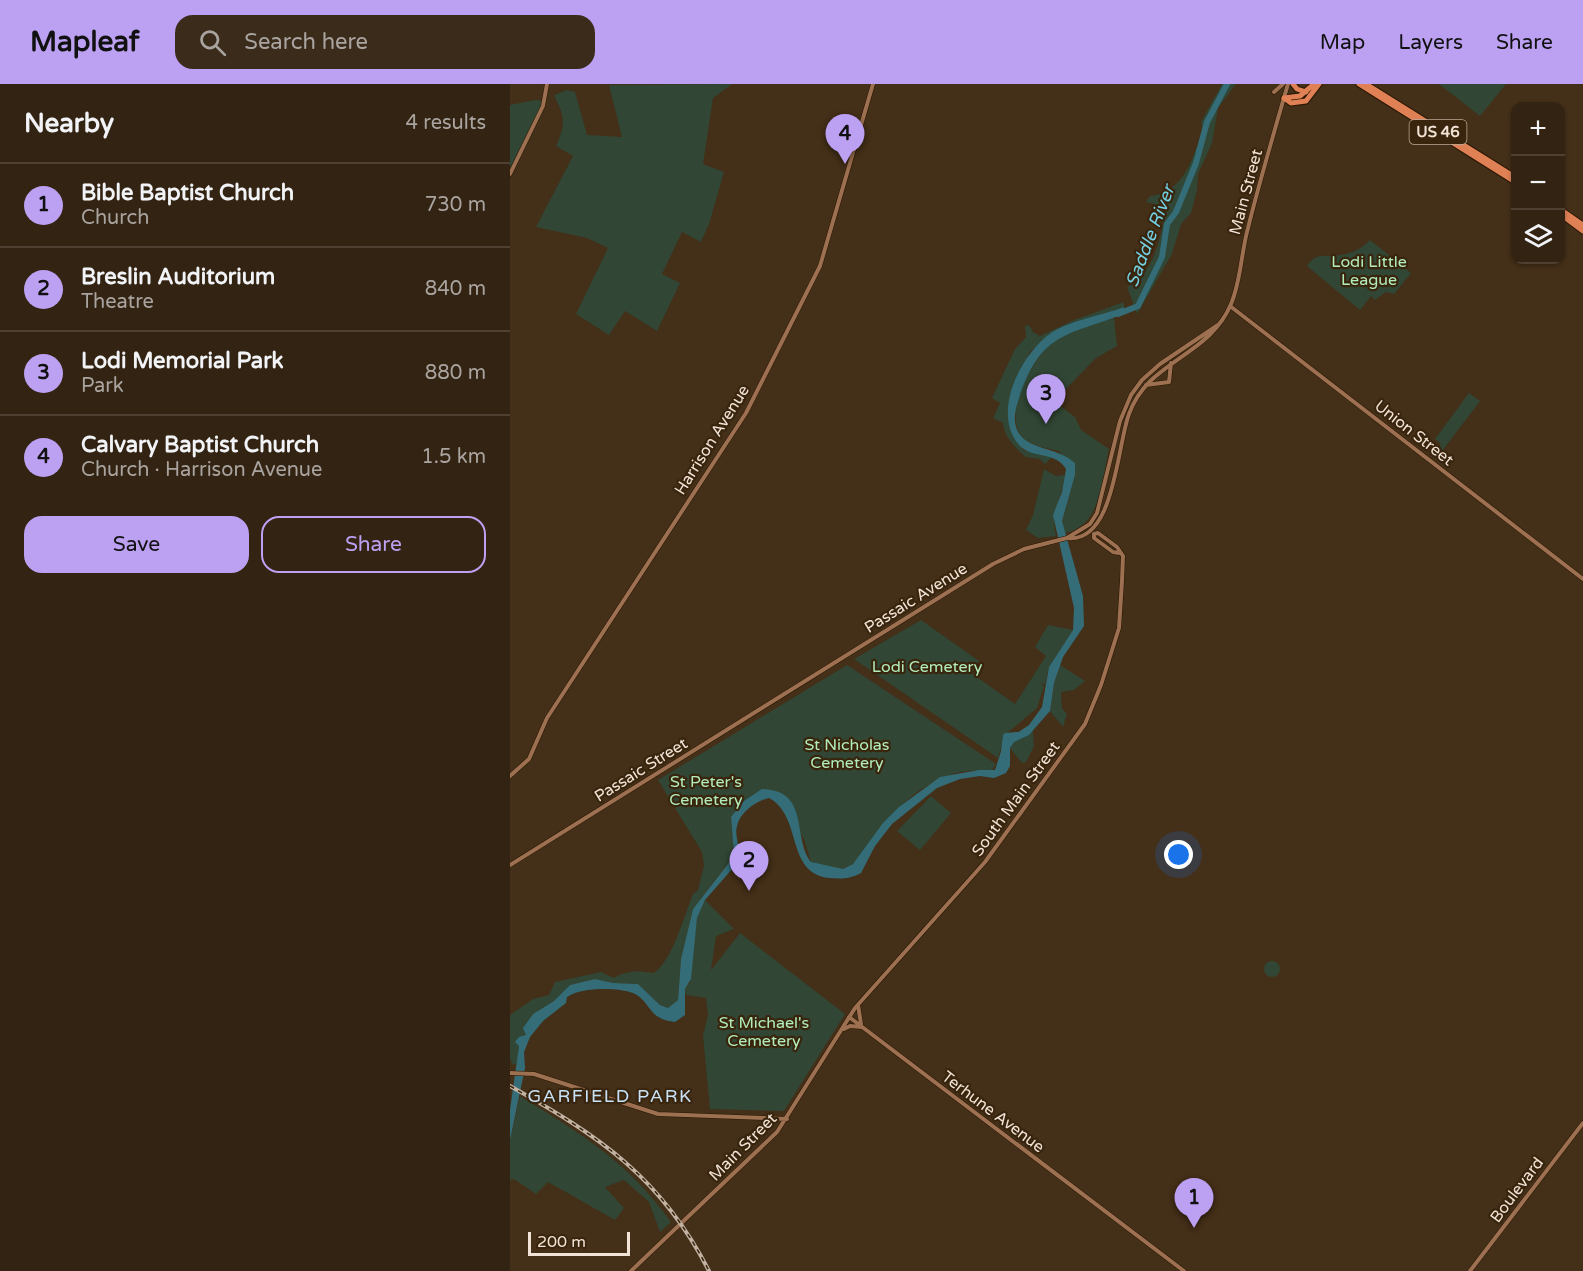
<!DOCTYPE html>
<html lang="en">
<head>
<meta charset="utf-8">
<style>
  :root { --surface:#332312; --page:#3b2b1b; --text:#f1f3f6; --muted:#a9a49f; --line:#4e4032; --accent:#bca0f2 }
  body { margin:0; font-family:"Varela Round",sans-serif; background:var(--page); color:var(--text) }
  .controls { position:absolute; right:18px; top:18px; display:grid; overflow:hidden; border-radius:12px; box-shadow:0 2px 4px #0004 }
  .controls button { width:54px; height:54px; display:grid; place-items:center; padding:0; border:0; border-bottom:2px solid var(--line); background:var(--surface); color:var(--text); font:30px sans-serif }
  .scale { position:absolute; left:18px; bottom:15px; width:102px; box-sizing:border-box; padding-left:6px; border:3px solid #f1e3d5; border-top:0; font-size:16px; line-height:21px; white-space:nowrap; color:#f1e3d5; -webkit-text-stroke:4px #39250d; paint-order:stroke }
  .you { position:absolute; left:669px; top:771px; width:21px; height:21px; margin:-15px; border:4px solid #fff; border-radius:50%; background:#1a73e8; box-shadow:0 0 0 9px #1a73e833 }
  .badge { display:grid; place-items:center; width:39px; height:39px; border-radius:50%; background:var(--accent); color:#111; font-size:20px; font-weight:700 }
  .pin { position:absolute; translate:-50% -50px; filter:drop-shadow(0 2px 3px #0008) }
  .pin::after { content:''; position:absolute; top:32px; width:21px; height:18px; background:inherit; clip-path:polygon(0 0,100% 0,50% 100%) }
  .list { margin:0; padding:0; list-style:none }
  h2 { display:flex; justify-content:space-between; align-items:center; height:78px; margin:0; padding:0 24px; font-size:26px }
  h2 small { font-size:20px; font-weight:400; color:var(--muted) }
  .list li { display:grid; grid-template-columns:39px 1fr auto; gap:18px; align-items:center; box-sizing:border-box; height:84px; padding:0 24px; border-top:2px solid var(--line) }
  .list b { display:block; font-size:22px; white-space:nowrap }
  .list p { margin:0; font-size:20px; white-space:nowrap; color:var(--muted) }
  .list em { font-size:20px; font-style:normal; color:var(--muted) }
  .actions { display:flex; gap:12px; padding:18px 24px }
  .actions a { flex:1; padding:14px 0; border:2px solid var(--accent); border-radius:18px; text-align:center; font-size:21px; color:var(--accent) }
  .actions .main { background:var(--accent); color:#111 }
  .icon { flex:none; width:33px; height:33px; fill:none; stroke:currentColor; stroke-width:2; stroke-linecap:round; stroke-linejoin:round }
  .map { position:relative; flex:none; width:1073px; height:1187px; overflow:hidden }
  header { display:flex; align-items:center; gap:36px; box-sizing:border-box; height:84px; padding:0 30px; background:var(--accent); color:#111 }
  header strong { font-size:28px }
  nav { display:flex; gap:33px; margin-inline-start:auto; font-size:21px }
  .search { width:420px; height:54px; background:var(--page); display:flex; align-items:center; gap:15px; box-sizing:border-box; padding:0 21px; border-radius:18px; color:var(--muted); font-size:22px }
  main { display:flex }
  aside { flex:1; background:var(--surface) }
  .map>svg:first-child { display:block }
  .green { fill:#314634 }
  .water { fill:#346d78 }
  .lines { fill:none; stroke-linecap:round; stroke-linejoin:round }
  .river { stroke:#346d78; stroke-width:6 }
  .secondary-casing { stroke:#291601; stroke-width:5 }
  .highway-casing { stroke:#291601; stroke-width:7 }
  .secondary { stroke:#9c7051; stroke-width:4 }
  .highway { stroke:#df8155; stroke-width:5 }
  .rail-casing { stroke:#c2b2a2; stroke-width:4 }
  .rail { stroke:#39250d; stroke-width:1.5; stroke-dasharray:4.5; stroke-linecap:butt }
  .labels { text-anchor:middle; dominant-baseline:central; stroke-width:4.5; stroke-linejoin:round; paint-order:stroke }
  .shield { fill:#39250d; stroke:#baaa99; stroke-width:1.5 }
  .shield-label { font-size:15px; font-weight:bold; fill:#f1e3d5 }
  .street-label { font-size:16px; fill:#f1e3d5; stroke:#39250d }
  .park-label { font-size:16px; fill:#b1edbb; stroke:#39250d }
  .water-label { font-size:18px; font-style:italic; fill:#73cfe2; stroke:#39250d }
  .neighbourhood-label { font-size:18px; letter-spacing:1.5px; fill:#c8e2f7; stroke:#39250d }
</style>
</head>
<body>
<header>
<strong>Mapleaf</strong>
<div class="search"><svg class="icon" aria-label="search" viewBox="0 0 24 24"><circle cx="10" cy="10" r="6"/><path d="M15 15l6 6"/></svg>Search here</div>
<nav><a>Map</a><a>Layers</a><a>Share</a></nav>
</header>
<main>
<aside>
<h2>Nearby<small>4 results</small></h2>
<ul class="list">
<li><span class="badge">1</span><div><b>Bible Baptist Church</b><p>Church</p></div><em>730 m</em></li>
<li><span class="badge">2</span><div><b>Breslin Auditorium</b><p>Theatre</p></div><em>840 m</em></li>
<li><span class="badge">3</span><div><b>Lodi Memorial Park</b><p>Park</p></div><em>880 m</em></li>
<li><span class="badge">4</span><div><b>Calvary Baptist Church</b><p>Church · Harrison Avenue</p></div><em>1.5 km</em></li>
</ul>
<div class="actions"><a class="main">Save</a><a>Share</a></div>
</aside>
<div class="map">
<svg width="1073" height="1187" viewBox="0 0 1073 1187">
  <rect width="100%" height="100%" fill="#442f18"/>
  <path class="green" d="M222 0 203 14 193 80 214 88 199 140 191 158 172 148 152 190 170 199 147 247 115 227 99 251 66 230 98 164 77 154 26 143 63 72 46 62C56 39 55 34 44 11L57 6 65 8 77 51 112 53 99 1Z
    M712 0H726L708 24 702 59 688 90 687 106 681 129 671 140 662 170 627 230 617 203C646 188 650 152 657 123L636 118 640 112C675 108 682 74 693 46L691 38Z
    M929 0H996L970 32Z
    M25 16 35 17 0 90V21Z
    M860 156 901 189 884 210 876 208 865 216 861 212 850 226 797 182C807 167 815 174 830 171 842 170 852 164 860 156Z
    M614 218V223L546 246 520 268 502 310 504 352 513 366 542 373 535 380 530 375 516 373C506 365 493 351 493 339L483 334 490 319 482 314 505 265 516 253 515 242 519 241 523 248 530 252 564 236Z
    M604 234 607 262 586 274 544 317 565 333 571 346 599 365C592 394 591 443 555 449L552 437 565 391 549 367C536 364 519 362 511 351 494 329 522 276 540 260 556 246 583 238 604 234Z
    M959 309 970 317 926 375 922 372 931 360 925 355Z
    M534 385 546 392 555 391C552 415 540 428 546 452L528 454 516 446 523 431Z
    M411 536 469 577 461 589 505 620 536 572 525 563 538 541 563 546 539 583 535 601 529 598 534 602 527 624 495 651 488 674 344 575Z
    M337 581 486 680 481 688C434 679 393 715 366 750 356 762 349 781 332 785 323 788 309 782 301 778L294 755 261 705 221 733 224 771 183 825 171 875 168 916 158 924 150 921 128 900 103 899 85 895 60 901 44 917 23 930 14 944 16 951 9 962 7 979 3 981 0 975V931L23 915 39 911 45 898 91 888 104 894C116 886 130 887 144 889 163 875 174 832 183 810L188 806 194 782 192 768 148 696Z
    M550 581 575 597 564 606 551 608 552 624 557 630 553 643 540 627 544 599Z
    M523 647 524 662 516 678 512 679 500 664 504 658Z
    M421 712 441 729 410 766 387 747Z
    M195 816 224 845 206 852 201 886 230 849 335 930 274 1027 200 1025 193 952 198 931 196 914 176 911 175 905 180 899 187 834Z
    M754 885a8 8 0 1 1 16 0a8 8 0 1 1-16 0Z
    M10 1012C73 1051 117 1077 161 1138L150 1148 139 1118 114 1096 95 1103 114 1124 105 1136 38 1098 26 1110 4 1095 0 1096V1056Z"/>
  <path class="water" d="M614 223V230C556 252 531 248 509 314 505 327 501 341 512 353 525 366 548 364 565 379V391L552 437 573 512 574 542 553 573 544 599 540 627 519 651 504 658 500 664V682L496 689 484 694 470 692 450 695 427 704 382 740 365 762 351 789C340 795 332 795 319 794 275 789 293 732 259 714 246 717 230 728 227 742 224 752 231 765 230 776L195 816 187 834 181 895 175 905V931L165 938C137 935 142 918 123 909 108 903 70 903 57 913L56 919 33 937 20 953 14 968 15 984 0 1056V1026L9 962 5 958 9 953 16 951 13 944 23 930 44 917 60 901 85 895 103 899 128 900 150 921 158 924 168 916 171 875 183 825 221 776 224 771 221 733 234 717 252 705C300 706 282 753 301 778L333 785 343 780 373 739 389 723 430 693 469 686H485L494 658 519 641 532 623 539 583 563 546 564 524 543 431 552 408 556 385C546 367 521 375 509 361 481 328 511 270 541 249 559 237 593 231 614 223Z"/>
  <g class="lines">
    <path class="river" d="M608 230 628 222 652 173 657 140 666 128 686 79 697 38 717 0
      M494 667 496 652 507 651"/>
    <defs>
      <path id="secondary" d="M764 8 773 0
        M0 90 33 22 37 0
        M720 222 1073 495
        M636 301 659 298 661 279
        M584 450V454L603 468 609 469
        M557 454C605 460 607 361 619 330 638 276 699 273 721 220 731 197 731 169 738 144 750 96 764 48 778 0
        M0 692 19 675 37 634 236 329 310 182 363 0
        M0 781 483 480 514 465 557 454 580 440 587 429 610 337 621 311 632 296 650 280 708 241
        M348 921 351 940
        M339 933 674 1187
        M334 945 340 942 352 943
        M0 989 24 990 148 1030 277 1035
        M121 1187 267 1048 345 924 475 778 575 640 591 601 609 544 612 497 613 472 607 463 588 449 584 450
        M960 1187 1073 1039"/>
      <path id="highway" d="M783 0 787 5 796 8
        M849 0 1005 98
        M856 0 1005 93
        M774 14 781 19 796 17 809 0
        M774 14 790 12 804 0
        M1050 125 1073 141
        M1050 130 1073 147"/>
    </defs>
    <use href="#secondary" class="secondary-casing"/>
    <use href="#highway" class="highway-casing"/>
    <use href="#secondary" class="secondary"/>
    <use href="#highway" class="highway"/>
    <defs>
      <path id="rail" d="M0 1002C89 1052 151 1093 199 1187"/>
    </defs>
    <use href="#rail" class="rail-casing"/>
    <use href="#rail" class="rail"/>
  </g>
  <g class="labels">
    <rect class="shield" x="899.5" y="36" width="57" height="24" rx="4.5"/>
    <g class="shield-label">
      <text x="928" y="48">US 46</text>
    </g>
    <g class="street-label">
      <text transform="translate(736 108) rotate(-75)">Main Street</text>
      <text transform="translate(904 349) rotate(38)">Union Street</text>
      <text transform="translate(202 356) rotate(-58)">Harrison Avenue</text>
      <text transform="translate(406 514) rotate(-32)">Passaic Avenue</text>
      <text transform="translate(131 686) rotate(-32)">Passaic Street</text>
      <text transform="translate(506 715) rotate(-54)">South Main Street</text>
      <text transform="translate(483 1028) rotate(37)">Terhune Avenue</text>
      <text transform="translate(233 1063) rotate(-45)">Main Street</text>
      <text transform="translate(1007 1106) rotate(-53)">Boulevard</text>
    </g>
    <g class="park-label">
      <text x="859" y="178">Lodi Little<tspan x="859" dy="18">League</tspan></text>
      <text x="417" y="583">Lodi Cemetery</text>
      <text x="337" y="661">St Nicholas<tspan x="337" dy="18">Cemetery</tspan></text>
      <text x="196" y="698">St Peter's<tspan x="196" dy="18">Cemetery</tspan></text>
      <text x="254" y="939">St Michael's<tspan x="254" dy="18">Cemetery</tspan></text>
    </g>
    <g class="water-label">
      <text transform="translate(640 152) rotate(-69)">Saddle River</text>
    </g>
    <g class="neighbourhood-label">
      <text x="100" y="1012">GARFIELD PARK</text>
    </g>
  </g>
</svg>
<div class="controls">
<button>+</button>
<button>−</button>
<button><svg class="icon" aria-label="layers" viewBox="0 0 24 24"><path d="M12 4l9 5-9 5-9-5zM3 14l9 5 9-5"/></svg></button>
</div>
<div class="scale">200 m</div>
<div class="you"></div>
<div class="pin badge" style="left:684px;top:1144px">1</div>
<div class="pin badge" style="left:239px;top:807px">2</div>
<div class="pin badge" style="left:536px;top:340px">3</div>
<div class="pin badge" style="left:335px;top:80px">4</div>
</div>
</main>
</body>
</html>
